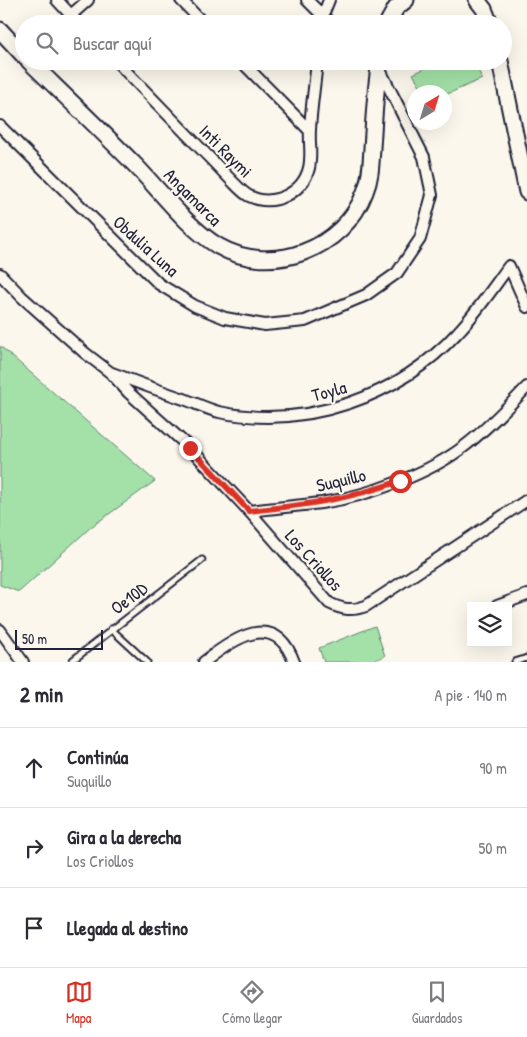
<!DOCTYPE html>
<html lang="es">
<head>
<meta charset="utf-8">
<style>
  :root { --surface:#fff; --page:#f2f2f3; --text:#2b2b33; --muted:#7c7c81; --line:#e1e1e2; --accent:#d93025 }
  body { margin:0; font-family:"Patrick Hand",sans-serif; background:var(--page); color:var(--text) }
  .controls { position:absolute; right:15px; bottom:15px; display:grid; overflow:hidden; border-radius:0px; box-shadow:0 5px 20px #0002 }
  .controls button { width:45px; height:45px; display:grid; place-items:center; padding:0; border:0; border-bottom:1px solid var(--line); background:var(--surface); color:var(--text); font:25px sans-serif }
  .compass { position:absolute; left:407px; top:85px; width:45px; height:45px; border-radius:50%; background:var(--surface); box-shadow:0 5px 20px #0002; rotate:38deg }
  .scale { position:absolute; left:15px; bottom:12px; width:88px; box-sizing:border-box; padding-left:5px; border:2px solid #22223b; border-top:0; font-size:14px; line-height:18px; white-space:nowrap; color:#22223b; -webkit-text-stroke:4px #fbf7ec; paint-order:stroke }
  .stop { position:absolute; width:15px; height:15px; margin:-11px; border:4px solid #d93025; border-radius:50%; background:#fff }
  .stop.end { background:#d93025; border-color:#fff; box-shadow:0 1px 5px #0008 }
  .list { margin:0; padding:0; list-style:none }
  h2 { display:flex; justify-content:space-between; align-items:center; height:65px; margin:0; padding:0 20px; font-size:21px }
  h2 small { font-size:16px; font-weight:400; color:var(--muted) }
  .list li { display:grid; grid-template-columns:32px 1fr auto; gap:15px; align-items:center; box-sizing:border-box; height:80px; padding:0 20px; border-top:1px solid var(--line) }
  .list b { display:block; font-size:19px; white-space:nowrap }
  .list p { margin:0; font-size:16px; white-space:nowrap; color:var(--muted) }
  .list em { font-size:16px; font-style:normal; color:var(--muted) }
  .icon { flex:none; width:28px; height:28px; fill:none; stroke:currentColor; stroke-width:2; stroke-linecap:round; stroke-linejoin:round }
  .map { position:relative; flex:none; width:527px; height:662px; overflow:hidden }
  .search { position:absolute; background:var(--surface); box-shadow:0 5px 20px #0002; left:15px; right:15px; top:15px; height:55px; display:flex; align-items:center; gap:12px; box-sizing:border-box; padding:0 18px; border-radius:28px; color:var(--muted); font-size:19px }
  .sheet { height:305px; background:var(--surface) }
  nav { display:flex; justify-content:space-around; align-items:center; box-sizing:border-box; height:70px; border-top:1px solid var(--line); background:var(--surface); font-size:14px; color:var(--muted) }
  nav a { display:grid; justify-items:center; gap:2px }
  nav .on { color:var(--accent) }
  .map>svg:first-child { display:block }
  .green { fill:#a3e1a8; stroke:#628272 }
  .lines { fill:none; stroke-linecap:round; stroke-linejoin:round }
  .lane-casing { stroke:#22223b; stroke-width:9 }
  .street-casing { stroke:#22223b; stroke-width:14 }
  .secondary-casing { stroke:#22223b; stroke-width:19 }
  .lane { stroke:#fbf7ec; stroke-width:5 }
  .street { stroke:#fbf7ec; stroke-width:10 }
  .secondary { stroke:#fbf7ec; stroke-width:15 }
  .route { stroke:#d93025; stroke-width:6 }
  .labels { text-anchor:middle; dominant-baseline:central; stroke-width:4.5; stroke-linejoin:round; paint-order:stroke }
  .street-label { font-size:18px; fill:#22223b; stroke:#fbf7ec }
</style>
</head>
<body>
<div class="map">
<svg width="527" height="662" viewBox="0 0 527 662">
  <rect width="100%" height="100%" fill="#fbf7ec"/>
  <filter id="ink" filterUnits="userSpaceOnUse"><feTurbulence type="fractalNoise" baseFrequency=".02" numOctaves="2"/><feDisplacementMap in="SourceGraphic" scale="10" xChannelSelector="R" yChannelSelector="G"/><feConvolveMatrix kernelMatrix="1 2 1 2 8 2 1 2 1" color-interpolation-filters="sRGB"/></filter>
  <g filter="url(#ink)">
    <path class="green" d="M440 61H474L482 79 445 95 444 92H424L413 74Z
      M0 346 155 481 91 527 19 592 0 585Z
      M375 626 385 656 370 662H324L319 648Z"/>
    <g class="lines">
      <defs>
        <path id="lane" d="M111 629 147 662
          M73 660 202 560
          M515 662 527 658"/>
        <path id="street" d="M57 0 79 24
          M181 0 204 24
          M307 0 331 24
          M71 15 88 0
          M321 20 329 0
          M116 61 232 181C237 186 243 193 249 196 273 208 303 193 309 168 312 155 309 143 310 130 311 107 315 84 317 61
          M241 61 310 131
          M0 126 159 284 195 306 225 318 265 325 305 321 366 295 397 273 420 239 432 195 424 157 379 68 371 61
          M0 274 22 297 85 353 111 373 128 392 190 448 249 511 329 603C343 610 352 611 366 606L527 500
          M112 373C136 382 160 391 184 399 195 403 207 409 219 412 306 430 399 397 458 332 477 312 493 288 509 266L527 307
          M249 511C273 508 297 506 321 503 368 496 429 474 466 445 488 428 508 407 527 387
          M497 606 527 595
          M0 630 23 662
          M204 662C233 639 275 609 294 662"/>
        <path id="secondary" d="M477 0 484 9 490 24
          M387 24 396 8 406 0
          M0 30 24 56
          M29 61C65 96 102 131 137 167 162 193 187 227 218 246 272 277 344 249 365 192 371 178 371 163 372 148 374 119 375 90 380 61
          M500 61 527 192"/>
      </defs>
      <use href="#lane" class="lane-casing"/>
      <use href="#street" class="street-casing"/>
      <use href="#secondary" class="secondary-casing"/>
      <use href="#lane" class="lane"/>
      <use href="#street" class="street"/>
      <use href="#secondary" class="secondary"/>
    </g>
  </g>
  <g class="lines" filter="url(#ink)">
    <path class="route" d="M190 448 249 511C305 505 346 500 400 481"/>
  </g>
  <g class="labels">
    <g class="street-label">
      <text transform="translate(226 151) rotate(45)">Inti Raymi</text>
      <text transform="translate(193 197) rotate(45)">Angamarca</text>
      <text transform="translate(146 246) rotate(42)">Obdulia Luna</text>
      <text transform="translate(329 391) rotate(-15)">Toyla</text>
      <text transform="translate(341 480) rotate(-13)">Suquillo</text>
      <text transform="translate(314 560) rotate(48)">Los Criollos</text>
      <text transform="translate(129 598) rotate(-37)">Oe10D</text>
    </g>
  </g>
</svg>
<div class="controls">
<button><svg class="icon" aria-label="layers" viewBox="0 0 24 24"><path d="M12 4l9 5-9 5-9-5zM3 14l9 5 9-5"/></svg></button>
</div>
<svg class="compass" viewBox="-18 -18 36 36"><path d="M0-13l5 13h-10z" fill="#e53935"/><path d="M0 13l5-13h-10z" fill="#7c7c81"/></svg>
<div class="scale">50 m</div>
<div class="stop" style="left:400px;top:481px"></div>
<div class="stop end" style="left:190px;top:448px"></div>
<div class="search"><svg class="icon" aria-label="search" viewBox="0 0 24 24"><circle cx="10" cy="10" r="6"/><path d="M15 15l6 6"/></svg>Buscar aquí</div>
</div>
<section class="sheet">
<h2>2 min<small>A pie · 140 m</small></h2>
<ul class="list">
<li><svg class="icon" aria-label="ahead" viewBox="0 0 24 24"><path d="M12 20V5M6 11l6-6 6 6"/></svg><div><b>Continúa</b><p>Suquillo</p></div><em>90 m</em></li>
<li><svg class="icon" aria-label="right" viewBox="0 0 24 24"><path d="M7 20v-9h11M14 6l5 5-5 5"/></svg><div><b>Gira a la derecha</b><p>Los Criollos</p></div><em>50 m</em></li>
<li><svg class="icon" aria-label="arrive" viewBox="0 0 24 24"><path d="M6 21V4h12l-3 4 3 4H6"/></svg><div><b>Llegada al destino</b></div></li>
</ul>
</section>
<nav>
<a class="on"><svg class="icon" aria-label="map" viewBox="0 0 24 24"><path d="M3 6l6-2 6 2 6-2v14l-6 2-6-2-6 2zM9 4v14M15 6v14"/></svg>Mapa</a>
<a><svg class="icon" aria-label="directions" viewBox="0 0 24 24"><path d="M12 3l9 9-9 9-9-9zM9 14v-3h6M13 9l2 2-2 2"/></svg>Cómo llegar</a>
<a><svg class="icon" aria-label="saved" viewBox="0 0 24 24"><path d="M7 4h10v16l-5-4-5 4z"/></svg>Guardados</a>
</nav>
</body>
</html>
